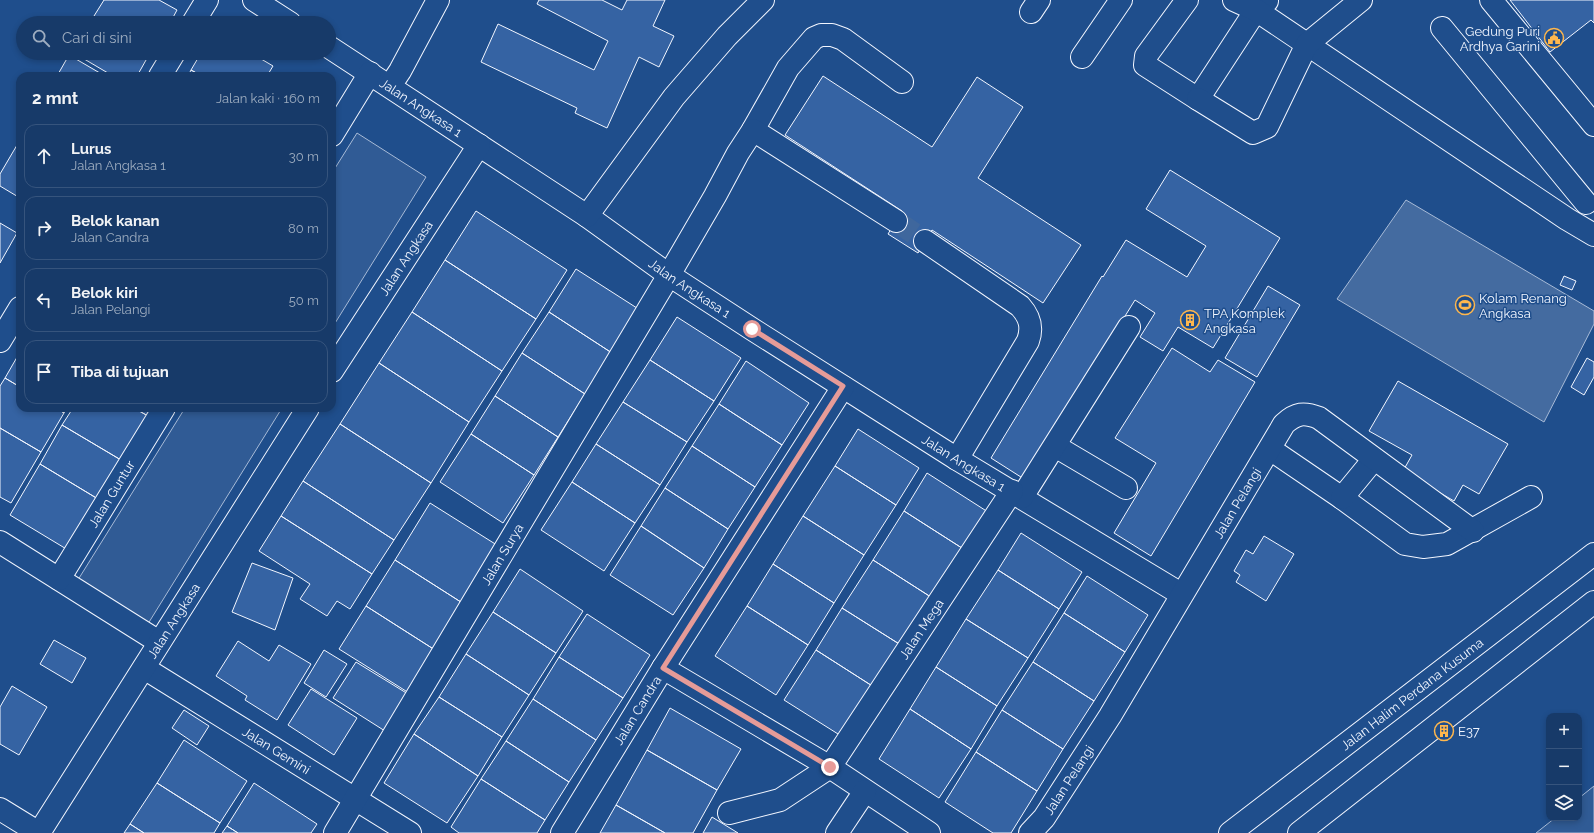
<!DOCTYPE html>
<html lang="id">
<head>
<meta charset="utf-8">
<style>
  :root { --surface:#173a69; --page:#244571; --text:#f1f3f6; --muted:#9eadc0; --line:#36547d }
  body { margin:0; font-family:Raleway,sans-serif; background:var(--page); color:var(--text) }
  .controls { position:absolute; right:12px; bottom:12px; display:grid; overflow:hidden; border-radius:8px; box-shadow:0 2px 6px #0003 }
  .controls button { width:36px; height:36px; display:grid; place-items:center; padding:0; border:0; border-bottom:1px solid var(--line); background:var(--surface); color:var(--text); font:20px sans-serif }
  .stop { position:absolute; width:12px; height:12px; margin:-9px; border:3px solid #e69b98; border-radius:50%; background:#fff }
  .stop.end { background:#e69b98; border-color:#fff; box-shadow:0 1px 4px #0008 }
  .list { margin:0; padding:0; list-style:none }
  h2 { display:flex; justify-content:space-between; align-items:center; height:52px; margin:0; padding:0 16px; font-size:17px }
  h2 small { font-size:13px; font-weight:400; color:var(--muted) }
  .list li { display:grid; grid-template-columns:26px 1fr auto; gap:12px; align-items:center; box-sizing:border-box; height:64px; margin:0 8px 8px; padding:0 8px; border:1px solid var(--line); border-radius:12px }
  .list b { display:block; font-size:15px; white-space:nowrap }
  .list p { margin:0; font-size:13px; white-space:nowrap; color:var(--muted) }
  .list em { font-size:13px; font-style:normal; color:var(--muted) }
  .icon { flex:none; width:22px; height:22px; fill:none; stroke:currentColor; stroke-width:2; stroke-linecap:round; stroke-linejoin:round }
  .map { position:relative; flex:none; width:1594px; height:833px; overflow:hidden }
  .search { position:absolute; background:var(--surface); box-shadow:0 2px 6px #0003; left:16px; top:16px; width:320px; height:44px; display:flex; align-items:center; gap:10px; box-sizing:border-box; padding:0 14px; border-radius:22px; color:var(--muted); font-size:15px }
  .panel { position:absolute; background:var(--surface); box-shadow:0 2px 6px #0003; left:16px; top:72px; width:320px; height:340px; border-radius:12px }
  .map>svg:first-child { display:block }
  .built { fill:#305b95; stroke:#a8bbd7 }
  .water { fill:#446ba0; stroke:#a8bbd7 }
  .building { fill:#3563a3; stroke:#f2f6ff }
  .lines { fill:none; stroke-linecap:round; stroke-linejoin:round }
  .minor-tunnel { stroke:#3f679d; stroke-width:22; stroke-dasharray:22 11; stroke-linecap:butt }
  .minor-casing { stroke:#f2f6ff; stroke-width:24 }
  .minor { stroke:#1f4e8c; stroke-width:22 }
  .route { stroke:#e69b98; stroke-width:5 }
  .labels { text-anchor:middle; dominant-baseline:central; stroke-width:3; stroke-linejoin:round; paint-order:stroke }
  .poi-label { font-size:13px; fill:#f2f6ff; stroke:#1f4e8c; text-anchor:start }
  .street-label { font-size:13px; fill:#f2f6ff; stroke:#1f4e8c }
</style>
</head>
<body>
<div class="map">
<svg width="1594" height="833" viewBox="0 0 1594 833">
  <rect width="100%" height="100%" fill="#1f4e8c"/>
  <path class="built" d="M357 133 426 177 332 328V173Z
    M185 408H282L146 627 76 583Z
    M1594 786V833H1536L1555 818H1579V798Z"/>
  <path class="water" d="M1406 200 1594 311V324L1544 422 1337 299Z"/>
  <path class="building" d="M104 0H159L177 10 170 23H107L94 16Z
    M539 0H602L622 10 627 0H665L653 26 674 36 659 67 639 57 607 128 575 113 577 108 481 62 498 24 594 70 608 41 537 4Z
    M1510 0H1594V23L1591 20 1550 52Z
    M74 53H150L137 76H113Z
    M201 53H251L273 66 267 76H202L191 70Z
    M69 55 105 76H57Z
    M191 70 202 76H188Z
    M823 76 932 147 977 77 1023 107 978 178 1081 245 1043 303 932 230 918 253 888 234 902 211 785 135Z
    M20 140V198L0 186V174Z
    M1170 170 1280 238 1213 348 1178 327 1163 351 1140 337 1155 313 1135 300 1024 479 991 458 1102 276 1103 277 1126 240 1187 277 1206 246 1146 209Z
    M476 211 567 270 536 319 445 260Z
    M0 223 17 233 0 263Z
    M445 260 536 319 502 371 412 312Z
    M576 269 640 310 612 353 549 312Z
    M1564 276 1576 281 1572 290 1560 285Z
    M1268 286 1300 305 1257 377 1225 358Z
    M412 312 502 371 469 422 379 363Z
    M549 312 612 353 585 394 522 353Z
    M677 317 741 358 714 401 650 360Z
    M1172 348 1210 372 1218 360 1255 382 1151 556 1114 533 1156 463 1115 438Z
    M20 352V387L5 378Z
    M522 353 585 394 558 437 495 396Z
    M1587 358 1594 362V377L1584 395 1571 387Z
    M650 360 714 401 687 442 623 402Z
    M746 361 809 403 782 445 719 404Z
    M379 363 469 422 431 483 340 424Z
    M5 378 20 387V408H56L64 413 41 452 0 428V386Z
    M1398 381 1508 444 1479 494 1463 485 1454 501 1403 471 1412 455 1369 431Z
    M495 396 558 437 534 475 471 434Z
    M623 402 687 442 660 485 596 444Z
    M719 404 782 445 755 487 692 446Z
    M56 408H67L64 413Z
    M73 408H134L148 416 121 460 62 425Z
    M134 408H152L148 416Z
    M340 424 431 483 394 540 303 481Z
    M62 425 121 460 98 499 40 464Z
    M0 428 41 452 11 503 0 497Z
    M858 429 919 468 896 505 835 466Z
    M471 434 534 475 503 523 440 482Z
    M596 444 660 485 635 523 572 482Z
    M692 446 755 487 728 529 665 488Z
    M40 464 98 499 68 550 10 515Z
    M835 466 896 505 864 555 803 516Z
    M927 473 988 512 965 550 904 511Z
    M303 481 394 540 372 574 281 516Z
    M572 482 635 523 604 571 541 530Z
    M665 488 728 529 704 568 641 526Z
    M430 503 500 547 464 604 395 560Z
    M904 511 965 550 934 599 873 560Z
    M281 516 372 574 350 609 337 601 327 616 300 599 310 584 259 551Z
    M803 516 864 555 834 603 773 564Z
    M641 526 704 568 673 615 610 575Z
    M1021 533 1082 572 1059 609 998 570Z
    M1264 536 1294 554 1266 601 1236 582 1240 575 1234 571 1246 550 1253 554Z
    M395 560 464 604 435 650 366 606Z
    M873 560 934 599 904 647 842 608Z
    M252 563 293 578 275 630 232 612Z
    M773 564 834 603 808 645 747 606Z
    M520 569 583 611 556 653 493 612Z
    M998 570 1059 609 1028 658 966 619Z
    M1087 576 1148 615 1125 652 1064 613Z
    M366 606 435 650 409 693 339 649Z
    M747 606 808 645 776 695 715 656Z
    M842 608 904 647 877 689 816 650Z
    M493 612 556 653 529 695 466 654Z
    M1064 613 1125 652 1094 701 1033 662Z
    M587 614 650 655 623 698 559 657Z
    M966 619 1028 658 997 706 936 667Z
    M54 640 86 658 72 683 40 664Z
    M238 641 269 661 279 645 311 664 277 720 245 700 247 696 216 676Z
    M324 650 347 664 326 697 304 683Z
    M816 650 877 689 846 739 784 700Z
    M466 654 529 695 502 737 439 697Z
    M559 657 623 698 596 740 533 699Z
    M356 662 408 694 385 731 333 698Z
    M1033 662 1094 701 1063 749 1002 710Z
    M936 667 997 706 971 749 910 709Z
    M12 686 47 707 19 755 0 744V707Z
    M311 689 357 718 334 755 288 725Z
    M439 697 502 737 478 776 414 734Z
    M533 699 596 740 569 782 506 741Z
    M670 708 741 749 717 790 647 750Z
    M910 709 971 749 939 798 879 759Z
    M184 710 209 726 197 745 172 728Z
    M1002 710 1063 749 1037 791 976 752Z
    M1447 723 1452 730 1441 739 1435 732Z
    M414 734 478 776 447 823 384 783Z
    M184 740 247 781 220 823 157 783Z
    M506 741 569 782 545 820 481 779Z
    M647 750 717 790 693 833H665L616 805Z
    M976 752 1037 791 1011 833H993L945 802Z
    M481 779 545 820 537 833H459L451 827Z
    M157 783 220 823 214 833H144L130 824Z
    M254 783 317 824 311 833H238L227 826Z
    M616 805 665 833H600Z
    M712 817 738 833H703Z
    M130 824 144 833H124Z
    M227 826 238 833H222Z"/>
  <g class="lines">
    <path class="minor-tunnel" d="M896 221 925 241"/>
    <defs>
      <g id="minor">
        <path d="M254 0 290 23"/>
        <path d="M1187 0 1146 56 1145 65 1198 99 1256 10 1267 1"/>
        <path d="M1234 0 1256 10 1567 219 1594 235"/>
        <path d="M1491 0 1594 125"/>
        <path d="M1031 12 1039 0"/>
        <path d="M193 23 207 0"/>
        <path d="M1442 28 1586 203"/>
        <path id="s1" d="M329 47 587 216 669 275 752 329 957 459 1181 594"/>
        <path d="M1082 57 1121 0"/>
        <path d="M160 76 174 53"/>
        <path d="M390 86 400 71 438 0"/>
        <path d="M1198 99 1253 133 1267 127 1307 44 1361 0"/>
        <path d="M753 130 788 68 814 38 821 35H832L843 39 902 82"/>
        <path d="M332 135 370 73"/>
        <path d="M587 216 674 97 727 36 763 0"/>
        <path d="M925 241 1020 306C1030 317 1033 327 1028 341L957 459"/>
        <path d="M0 341 20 308"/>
        <path id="s2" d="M332 371 479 145"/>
        <path d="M1055 446 1126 488"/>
        <path d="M1270 449 1342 498 1405 544 1423 547 1447 544 1531 497"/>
        <path d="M1022 497 1129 327"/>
        <path d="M1342 498 1374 459"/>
        <path d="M0 542 159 642"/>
        <path id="s3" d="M59 579 164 408"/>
        <path id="s4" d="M144 668 410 833"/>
        <path d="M663 668 830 767 929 833"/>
        <path id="s5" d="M0 809 39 833 308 408"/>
        <path id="s6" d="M729 813 780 800 830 767 1012 491"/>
        <path id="s7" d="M335 833 669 275 715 196 738 153 753 130 896 221"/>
        <path id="s8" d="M562 833 663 668 843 387"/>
        <path d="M837 833 865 791"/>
        <path id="s9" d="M1030 833 1044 818 1110 716 1284 424C1296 413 1304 412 1319 418L1473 531"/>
        <path id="s10" d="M1230 833 1594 554"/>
        <path d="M1299 833 1594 602"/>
      </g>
    </defs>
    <use href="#minor" class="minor-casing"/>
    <use href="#minor" class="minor"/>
  </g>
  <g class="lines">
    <path class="route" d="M752 329 843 386 663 668 830 767"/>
  </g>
  <defs>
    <symbol id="civic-ring" viewBox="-11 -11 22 22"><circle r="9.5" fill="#1f4e8c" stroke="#ffb74d" stroke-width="1.5"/><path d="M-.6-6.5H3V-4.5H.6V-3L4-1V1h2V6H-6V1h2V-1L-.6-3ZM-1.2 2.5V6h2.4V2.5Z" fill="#ffb74d"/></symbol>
    <symbol id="stadium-ring" viewBox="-11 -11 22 22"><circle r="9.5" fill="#1f4e8c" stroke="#ffb74d" stroke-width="1.5"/><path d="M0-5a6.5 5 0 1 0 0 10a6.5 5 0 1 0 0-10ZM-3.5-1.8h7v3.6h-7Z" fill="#ffb74d"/></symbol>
    <symbol id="building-ring" viewBox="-11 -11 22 22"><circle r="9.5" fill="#1f4e8c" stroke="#ffb74d" stroke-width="1.5"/><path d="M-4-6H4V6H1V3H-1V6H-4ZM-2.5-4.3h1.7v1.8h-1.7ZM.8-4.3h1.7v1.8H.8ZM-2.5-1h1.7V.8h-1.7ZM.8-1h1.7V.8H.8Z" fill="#ffb74d"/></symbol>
  </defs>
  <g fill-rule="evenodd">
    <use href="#civic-ring" x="1543" y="27" width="22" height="22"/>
    <use href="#stadium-ring" x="1454" y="294" width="22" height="22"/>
    <use href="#building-ring" x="1179" y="309" width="22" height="22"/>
    <use href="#building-ring" x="1433" y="720" width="22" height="22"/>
  </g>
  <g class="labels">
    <g class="poi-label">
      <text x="1540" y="31" text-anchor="end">Gedung Puri<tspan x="1540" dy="15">Ardhya Garini</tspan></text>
      <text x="1479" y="298">Kolam Renang<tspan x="1479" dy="15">Angkasa</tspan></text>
      <text x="1204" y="313">TPA Komplek<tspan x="1204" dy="15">Angkasa</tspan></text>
      <text x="1458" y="731">E37</text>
    </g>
    <g class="street-label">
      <text stroke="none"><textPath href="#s1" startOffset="110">Jalan Angkasa 1</textPath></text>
      <text stroke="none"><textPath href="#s2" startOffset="135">Jalan Angkasa</textPath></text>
      <text stroke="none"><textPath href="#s1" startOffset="434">Jalan Angkasa 1</textPath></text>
      <text stroke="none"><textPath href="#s1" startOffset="759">Jalan Angkasa 1</textPath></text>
      <text stroke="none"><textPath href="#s3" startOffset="100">Jalan Guntur</textPath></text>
      <text stroke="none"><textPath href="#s9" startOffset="390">Jalan Pelangi</textPath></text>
      <text stroke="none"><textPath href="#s7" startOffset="325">Jalan Surya</textPath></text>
      <text stroke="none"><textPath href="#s5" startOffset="297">Jalan Angkasa</textPath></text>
      <text stroke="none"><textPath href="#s6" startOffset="278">Jalan Mega</textPath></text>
      <text stroke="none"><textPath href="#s10" startOffset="229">Jalan Halim Perdana Kusuma</textPath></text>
      <text stroke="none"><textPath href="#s8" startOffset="144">Jalan Candra</textPath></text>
      <text stroke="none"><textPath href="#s4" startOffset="156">Jalan Gemini</textPath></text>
      <text stroke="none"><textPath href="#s9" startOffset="66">Jalan Pelangi</textPath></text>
    </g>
  </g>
</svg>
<div class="controls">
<button>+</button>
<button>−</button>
<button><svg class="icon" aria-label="layers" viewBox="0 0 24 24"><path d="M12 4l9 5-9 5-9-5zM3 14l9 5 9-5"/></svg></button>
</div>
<div class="stop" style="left:752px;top:329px"></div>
<div class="stop end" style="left:830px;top:767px"></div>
<div class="search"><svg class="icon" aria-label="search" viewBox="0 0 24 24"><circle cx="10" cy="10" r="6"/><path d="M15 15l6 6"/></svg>Cari di sini</div>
<section class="panel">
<h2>2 mnt<small>Jalan kaki · 160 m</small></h2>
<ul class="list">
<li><svg class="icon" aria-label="ahead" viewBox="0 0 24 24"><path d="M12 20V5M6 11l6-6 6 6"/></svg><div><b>Lurus</b><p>Jalan Angkasa 1</p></div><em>30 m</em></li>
<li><svg class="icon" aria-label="right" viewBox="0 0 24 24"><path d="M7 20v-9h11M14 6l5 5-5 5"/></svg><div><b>Belok kanan</b><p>Jalan Candra</p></div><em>80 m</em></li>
<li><svg class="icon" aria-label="left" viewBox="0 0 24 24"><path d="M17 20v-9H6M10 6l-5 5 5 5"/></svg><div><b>Belok kiri</b><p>Jalan Pelangi</p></div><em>50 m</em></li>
<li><svg class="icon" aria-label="arrive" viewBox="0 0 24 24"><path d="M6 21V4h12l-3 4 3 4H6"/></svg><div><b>Tiba di tujuan</b></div></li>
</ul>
</section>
</div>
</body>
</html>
